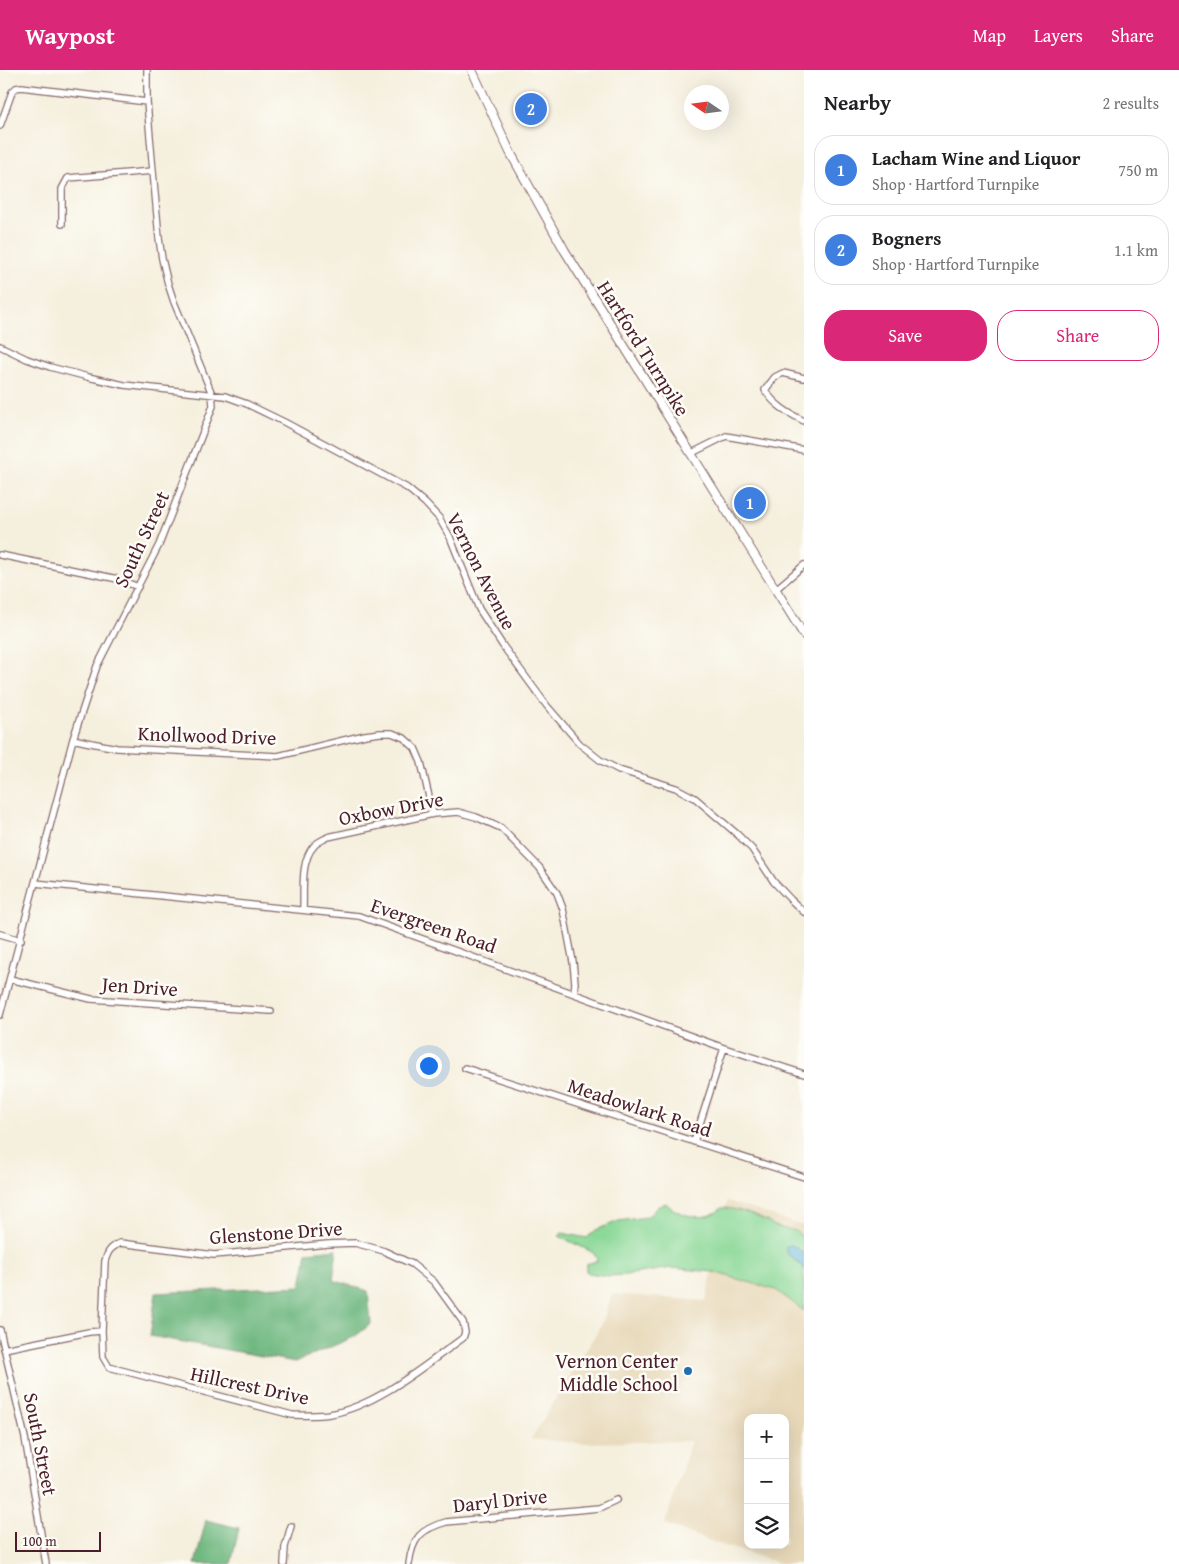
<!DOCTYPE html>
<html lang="en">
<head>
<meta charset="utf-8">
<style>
  :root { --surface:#fff; --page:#f2f2f2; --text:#202124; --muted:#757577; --line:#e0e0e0; --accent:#db2777 }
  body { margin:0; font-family:"Gentium Book Plus",serif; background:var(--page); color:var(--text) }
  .controls { position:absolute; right:15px; bottom:15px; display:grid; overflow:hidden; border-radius:10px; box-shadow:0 5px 20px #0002 }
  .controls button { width:45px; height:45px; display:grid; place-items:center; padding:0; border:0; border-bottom:1px solid var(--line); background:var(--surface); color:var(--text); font:25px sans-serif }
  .compass { position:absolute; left:684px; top:15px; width:45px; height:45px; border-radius:50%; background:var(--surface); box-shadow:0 5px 20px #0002; rotate:283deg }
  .scale { position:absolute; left:15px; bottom:12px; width:86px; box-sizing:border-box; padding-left:5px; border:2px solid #4a1f2b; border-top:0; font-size:14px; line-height:18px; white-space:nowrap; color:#4a1f2b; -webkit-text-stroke:4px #fdfcf7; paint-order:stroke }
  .you { position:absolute; left:428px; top:995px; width:18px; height:18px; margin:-12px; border:4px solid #fff; border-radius:50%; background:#1a73e8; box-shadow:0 0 0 8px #1a73e833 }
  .badge { display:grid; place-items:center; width:32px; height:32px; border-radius:50%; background:var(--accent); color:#fff; font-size:16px; font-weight:700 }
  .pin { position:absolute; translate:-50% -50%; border:2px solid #fff; box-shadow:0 1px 5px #0006 }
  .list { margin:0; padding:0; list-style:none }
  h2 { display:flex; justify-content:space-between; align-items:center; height:65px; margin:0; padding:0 20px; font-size:21px }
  h2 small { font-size:16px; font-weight:400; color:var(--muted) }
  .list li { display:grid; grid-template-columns:32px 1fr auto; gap:15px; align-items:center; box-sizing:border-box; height:70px; margin:0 10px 10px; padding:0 10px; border:1px solid var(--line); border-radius:20px }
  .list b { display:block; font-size:19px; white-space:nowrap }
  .list p { margin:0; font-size:16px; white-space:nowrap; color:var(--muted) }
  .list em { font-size:16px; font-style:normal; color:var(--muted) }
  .actions { display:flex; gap:10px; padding:15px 20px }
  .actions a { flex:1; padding:11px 0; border:1px solid var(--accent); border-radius:20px; text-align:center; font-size:18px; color:var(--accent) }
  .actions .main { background:var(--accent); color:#fff }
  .icon { flex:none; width:28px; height:28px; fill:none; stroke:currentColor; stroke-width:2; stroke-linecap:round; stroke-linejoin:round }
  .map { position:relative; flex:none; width:804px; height:1494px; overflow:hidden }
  header { display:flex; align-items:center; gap:30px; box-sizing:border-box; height:70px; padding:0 25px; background:var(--accent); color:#fff }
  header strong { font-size:24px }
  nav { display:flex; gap:28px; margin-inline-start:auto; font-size:18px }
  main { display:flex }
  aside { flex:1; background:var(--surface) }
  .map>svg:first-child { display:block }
  .built { fill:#e8d9ba; fill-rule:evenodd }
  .green { fill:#8bd897; stroke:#6a7c61 }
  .forest { fill:#70b880; stroke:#5d6c56 }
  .water { fill:#5eb6db; stroke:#546a83 }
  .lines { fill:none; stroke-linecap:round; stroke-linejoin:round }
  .minor-casing { stroke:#866869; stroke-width:8 }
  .major-casing { stroke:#866869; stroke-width:10 }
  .minor { stroke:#fff; stroke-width:5.5 }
  .major { stroke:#fff; stroke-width:8 }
  .poi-dot { fill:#1f6fb2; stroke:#fdfcf7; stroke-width:2 }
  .labels { text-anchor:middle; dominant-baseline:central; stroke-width:5; stroke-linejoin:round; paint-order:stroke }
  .street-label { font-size:20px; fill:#4a1f2b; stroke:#fdfcf7 }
  .poi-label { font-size:20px; fill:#4a1f2b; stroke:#fdfcf7; text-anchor:end }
</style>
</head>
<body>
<header>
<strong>Waypost</strong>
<nav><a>Map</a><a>Layers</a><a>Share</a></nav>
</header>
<main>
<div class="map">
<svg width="804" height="1494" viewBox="0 0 804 1494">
  <rect width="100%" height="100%" fill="#fdfcf7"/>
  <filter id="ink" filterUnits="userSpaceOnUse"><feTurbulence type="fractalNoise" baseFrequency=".02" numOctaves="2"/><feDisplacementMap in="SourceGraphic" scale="10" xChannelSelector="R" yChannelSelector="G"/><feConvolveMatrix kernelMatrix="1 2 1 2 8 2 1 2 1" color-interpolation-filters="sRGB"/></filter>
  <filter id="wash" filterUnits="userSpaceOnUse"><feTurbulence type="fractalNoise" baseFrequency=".0096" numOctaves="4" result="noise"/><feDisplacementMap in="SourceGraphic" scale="20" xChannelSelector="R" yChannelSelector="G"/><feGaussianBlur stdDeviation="1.12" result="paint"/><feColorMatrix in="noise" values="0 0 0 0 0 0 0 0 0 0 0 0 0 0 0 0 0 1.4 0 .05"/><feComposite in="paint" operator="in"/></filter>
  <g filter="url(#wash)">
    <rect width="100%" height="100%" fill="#f5efdd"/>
    <path class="built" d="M727 1131 804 1156V1494H783L716 1473 665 1454 691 1371 578 1373 531 1369 602 1254 612 1224 706 1231ZM748 1348H785V1475H748Z"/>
    <path class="green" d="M666 1133C677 1145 700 1151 715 1143 717 1142 719 1140 721 1138 733 1137 755 1145 766 1151 770 1153 775 1157 780 1158 792 1160 794 1159 804 1168V1184L794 1176 789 1175 787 1184 797 1192 804 1199V1241L776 1220 713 1202 672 1198 625 1205 608 1206 589 1203 586 1201V1194L597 1191V1188L592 1182 559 1166 562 1163 587 1168 596 1160 619 1151 646 1147 651 1144 657 1137Z"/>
    <path class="forest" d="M337 1179 333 1210 368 1221 371 1254 354 1267 295 1292 150 1266 156 1223 301 1216 307 1182Z
      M206 1450 239 1458 231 1494H195Z"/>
    <path class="water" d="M789 1175 794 1176 804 1184V1199L799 1193 786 1182V1176Z"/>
  </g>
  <g filter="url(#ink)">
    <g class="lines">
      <defs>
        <path id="minor" d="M0 56 12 22 16 18 21 17 147 32
          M62 154V119L68 108 153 101
          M0 276 27 289 50 297 88 307 124 315 225 326 247 334 284 352 407 418 425 433 439 448 450 467 479 539 503 576 547 636 580 674 600 690 619 700 676 718 695 728 737 764 752 779 774 812 791 830 804 842
          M804 308 783 303 775 307 765 320C774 335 788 343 804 351
          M692 383 726 366 804 380
          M0 485 118 509 138 517
          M776 519 804 495
          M73 669 86 672 117 678 278 686 365 665 380 663H392L404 668 415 678 421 692 433 744
          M35 813 359 846 724 978 804 1004
          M303 839C304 820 300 791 314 776 317 772 323 770 328 767L433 744 458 742 476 747 501 758 539 797 557 823 563 839 573 892 575 913 574 922
          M0 864 21 870
          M10 909 91 929 271 941
          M0 945 73 669 97 596 159 475 213 336 212 324 174 232 168 214 162 189 159 168 153 101 147 32V0
          M465 998 804 1107
          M694 1072 724 978
          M0 1260 25 1368 46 1494
          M4 1279 89 1262 102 1261 105 1191C108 1181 111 1177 120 1173L214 1185 328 1174 355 1173 370 1177 384 1181 412 1194 434 1212 463 1252 465 1262 463 1268C425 1295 377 1336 330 1344 318 1346 305 1345 292 1345L109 1297 103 1287 102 1261
          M284 1494 285 1477 291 1456
          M409 1494C412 1468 421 1459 446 1452L599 1438 616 1430"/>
        <path id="major" d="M472 0 510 82 565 181 804 565"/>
      </defs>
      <use href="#minor" class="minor-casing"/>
      <use href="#major" class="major-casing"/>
      <use href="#minor" class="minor"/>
      <use href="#major" class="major"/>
    </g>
  </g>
  <circle class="poi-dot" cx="688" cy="1301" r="5"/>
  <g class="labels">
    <g class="street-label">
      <text transform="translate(644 278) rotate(58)">Hartford Turnpike</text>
      <text transform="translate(141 469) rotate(-65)">South Street</text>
      <text transform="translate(482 501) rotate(63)">Vernon Avenue</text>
      <text transform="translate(207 665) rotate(2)">Knollwood Drive</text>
      <text transform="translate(391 738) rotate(-11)">Oxbow Drive</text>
      <text transform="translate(434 855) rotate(19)">Evergreen Road</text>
      <text transform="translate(140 916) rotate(4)">Jen Drive</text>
      <text transform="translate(640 1037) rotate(18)">Meadowlark Road</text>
      <text transform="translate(276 1162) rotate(-4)">Glenstone Drive</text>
      <text transform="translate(250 1315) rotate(12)">Hillcrest Drive</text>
      <text transform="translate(41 1374) rotate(79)">South Street</text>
      <text transform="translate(500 1430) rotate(-6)">Daryl Drive</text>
    </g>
    <g class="poi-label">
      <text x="678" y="1290">Vernon Center<tspan x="678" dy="23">Middle School</tspan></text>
    </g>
  </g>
</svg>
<div class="controls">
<button>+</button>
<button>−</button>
<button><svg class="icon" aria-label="layers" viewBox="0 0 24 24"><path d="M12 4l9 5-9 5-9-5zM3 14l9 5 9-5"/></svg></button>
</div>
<svg class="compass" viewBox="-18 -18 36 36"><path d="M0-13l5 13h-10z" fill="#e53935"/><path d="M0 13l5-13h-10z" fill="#757577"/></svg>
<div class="scale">100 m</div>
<div class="you"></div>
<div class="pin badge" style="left:750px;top:433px;background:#3f7fe0">1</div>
<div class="pin badge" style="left:531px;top:39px;background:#3f7fe0">2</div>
</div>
<aside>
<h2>Nearby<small>2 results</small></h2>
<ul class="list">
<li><span class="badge" style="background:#3f7fe0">1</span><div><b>Lacham Wine and Liquor</b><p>Shop · Hartford Turnpike</p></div><em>750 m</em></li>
<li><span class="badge" style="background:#3f7fe0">2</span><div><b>Bogners</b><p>Shop · Hartford Turnpike</p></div><em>1.1 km</em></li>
</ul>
<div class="actions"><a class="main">Save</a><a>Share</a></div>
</aside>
</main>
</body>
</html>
